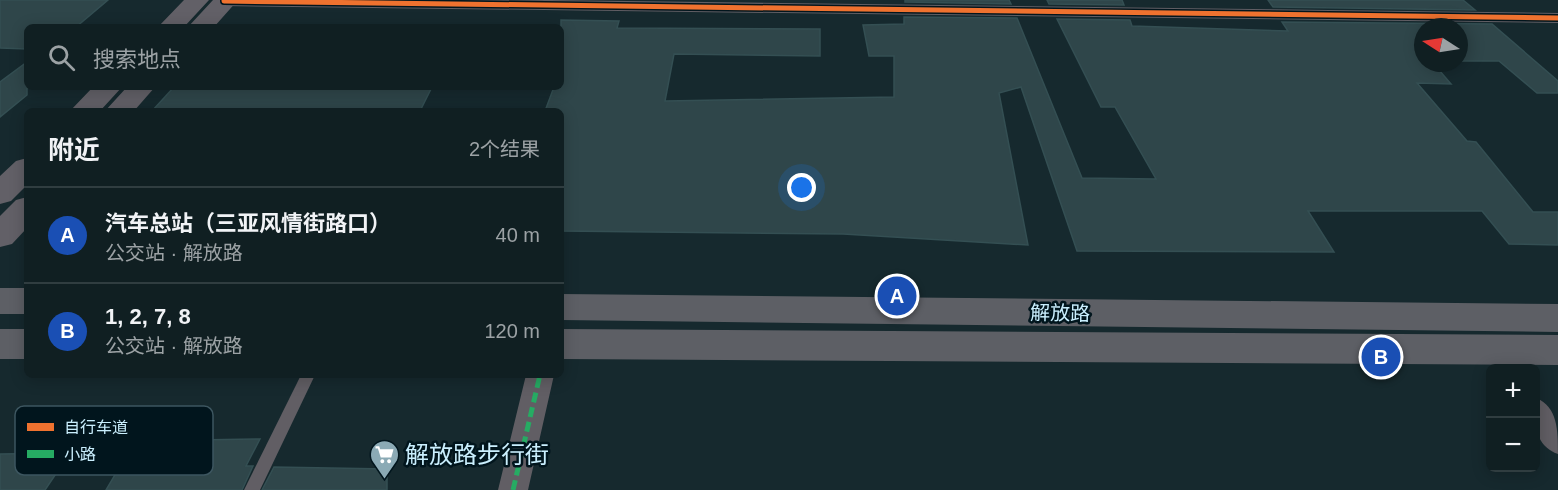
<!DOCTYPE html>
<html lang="zh">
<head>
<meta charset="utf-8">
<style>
  :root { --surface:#101f22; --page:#1e2c2f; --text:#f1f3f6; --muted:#9ca2a5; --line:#303d40; --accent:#0f766e }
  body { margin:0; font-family:Helvetica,"Noto Sans SC",sans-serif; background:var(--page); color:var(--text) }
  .controls { position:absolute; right:18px; bottom:18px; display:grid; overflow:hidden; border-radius:9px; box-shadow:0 3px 15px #0003 }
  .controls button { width:54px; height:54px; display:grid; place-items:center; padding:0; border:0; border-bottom:2px solid var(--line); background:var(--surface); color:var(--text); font:30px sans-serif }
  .compass { position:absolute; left:1414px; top:18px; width:54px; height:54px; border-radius:50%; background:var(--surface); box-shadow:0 3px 15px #0003; rotate:282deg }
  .you { position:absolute; left:802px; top:188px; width:21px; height:21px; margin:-15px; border:4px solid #fff; border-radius:50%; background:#1a73e8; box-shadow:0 0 0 9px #1a73e833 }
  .badge { display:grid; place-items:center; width:39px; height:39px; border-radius:50%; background:var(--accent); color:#fff; font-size:20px; font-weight:700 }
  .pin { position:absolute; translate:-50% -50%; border:3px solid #fff; box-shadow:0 2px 6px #0006 }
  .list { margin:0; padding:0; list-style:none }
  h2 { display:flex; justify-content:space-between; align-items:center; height:78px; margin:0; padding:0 24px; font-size:26px }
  h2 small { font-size:20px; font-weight:400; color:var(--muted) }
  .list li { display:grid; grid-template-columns:39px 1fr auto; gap:18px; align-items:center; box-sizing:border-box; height:96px; padding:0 24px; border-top:2px solid var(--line) }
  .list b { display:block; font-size:22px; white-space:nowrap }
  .list p { margin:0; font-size:20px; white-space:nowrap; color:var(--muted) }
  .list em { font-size:20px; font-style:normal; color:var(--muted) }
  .icon { flex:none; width:33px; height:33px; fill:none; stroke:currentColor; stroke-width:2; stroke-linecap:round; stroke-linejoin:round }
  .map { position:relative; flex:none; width:1558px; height:490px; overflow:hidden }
  .search { position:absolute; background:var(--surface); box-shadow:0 3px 15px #0003; left:24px; top:24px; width:540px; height:66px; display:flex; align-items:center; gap:15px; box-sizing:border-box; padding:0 21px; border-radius:9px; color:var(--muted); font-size:22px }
  .panel { position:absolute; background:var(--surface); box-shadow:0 3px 15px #0003; left:24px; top:108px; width:540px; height:270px; border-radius:9px }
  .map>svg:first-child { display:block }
  .building { fill:#2f464a; stroke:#344f53; stroke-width:1.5 }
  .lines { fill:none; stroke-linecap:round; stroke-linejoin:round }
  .lane { fill:#615e64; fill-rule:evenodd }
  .street { fill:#615e64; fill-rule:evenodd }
  .secondary { fill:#626067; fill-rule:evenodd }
  .primary { fill:#5d5f65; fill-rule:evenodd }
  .quiet { stroke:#26ab63; stroke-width:5; stroke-dasharray:10 5; stroke-linecap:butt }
  .cycleway-casing { stroke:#01151d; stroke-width:8 }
  .cycleway { stroke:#ef722f; stroke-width:5 }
  .labels { text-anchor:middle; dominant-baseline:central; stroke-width:5; stroke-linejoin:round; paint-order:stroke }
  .street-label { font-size:20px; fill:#caeffe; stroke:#01151d }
  .near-poi-label { font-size:24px; fill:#caeffe; stroke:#01151d; text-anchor:start }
  .key { fill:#01151d; stroke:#3d5660; stroke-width:1.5 }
  .key-label { font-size:16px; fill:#caeffe }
</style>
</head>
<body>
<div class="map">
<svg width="1558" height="490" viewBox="0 0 1558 490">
  <rect width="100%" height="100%" fill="#16292e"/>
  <path class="building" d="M0 0H108L76 27H27V49L0 48Z
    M905 0H1009L1011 4 905 2Z
    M1047 0H1122L1124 5 1049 4Z
    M1268 0H1463L1475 10 1273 7Z
    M904 17 1017 18 1082 178 1156 179 1115 107H1101L1057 19 1130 20 1132 26 1288 31 1282 22 1492 24 1558 81V93H1537L1499 61H1459V27H1423V63H1433L1451 84 1417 83 1467 141 1476 142 1533 212H1558V245L1509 244 1482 211H1308L1334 252 1077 251 1021 87 999 93 1028 245 843 234 561 231V111H545L554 87H561V20L619 21 617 28 820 29V56L674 54 665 101 894 97V56H869L863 25 904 24Z
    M27 62V95L0 117V82Z
    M174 87H432L420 111H152Z
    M260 439 246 466H253L242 490H106L135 441Z
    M70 453 45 490H0V454Z
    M274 467 387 469V490H262Z"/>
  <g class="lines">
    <path class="lane" d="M301 375H315L260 490H244Z"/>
    <path class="street" d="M550 0 1558 13V23L224 6 215 1Z
      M526 375H554L528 490H498Z
      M1536 398C1558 407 1558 431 1558 454 1533 445 1534 420 1536 398Z"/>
    <path class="secondary" d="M184 0H209L184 27H158Z
      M213 0H238L214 27H188Z
      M93 87H122L100 111H70Z
      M127 87H155L134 111H105Z
      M27 158V185L11 201 0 204V176L16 161Z
      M27 197V228L12 244 0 247V216L16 200Z"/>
    <path class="primary" d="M0 288H27V314H0Z
      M561 294 1558 304V332L561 320Z
      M0 329H27V359H0Z
      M561 329 1558 335V365L561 359Z"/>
    <path class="quiet" d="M513 490 540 375"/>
    <defs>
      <path id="cycleway" d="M224 1 1558 18"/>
    </defs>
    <use href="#cycleway" class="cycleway-casing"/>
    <use href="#cycleway" class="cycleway"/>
  </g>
  <defs>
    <symbol id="supermarket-pin" viewBox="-11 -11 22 30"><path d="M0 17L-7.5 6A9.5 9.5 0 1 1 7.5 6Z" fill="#8baab5" stroke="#01151d"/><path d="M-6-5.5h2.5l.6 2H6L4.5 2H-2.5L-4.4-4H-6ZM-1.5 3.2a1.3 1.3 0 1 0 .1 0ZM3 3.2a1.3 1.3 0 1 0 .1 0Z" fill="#fff"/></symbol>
  </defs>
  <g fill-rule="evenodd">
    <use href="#supermarket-pin" x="368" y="438" width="33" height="45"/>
  </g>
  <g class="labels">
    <g class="street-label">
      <text transform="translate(1060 313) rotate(1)">解放路</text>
    </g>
    <g class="near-poi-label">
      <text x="405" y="454">解放路步行街</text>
    </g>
  </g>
  <rect x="15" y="406" width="198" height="69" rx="9" class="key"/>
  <rect x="27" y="423" width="27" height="8" fill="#ef722f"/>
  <rect x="27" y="450" width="27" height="8" fill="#26ab63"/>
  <g class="key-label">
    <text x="64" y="433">自行车道</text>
    <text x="64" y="460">小路</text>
  </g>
</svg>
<div class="controls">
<button>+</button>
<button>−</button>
</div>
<svg class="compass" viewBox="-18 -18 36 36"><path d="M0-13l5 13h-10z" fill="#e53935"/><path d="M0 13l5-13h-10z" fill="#9ca2a5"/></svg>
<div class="you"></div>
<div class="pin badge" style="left:897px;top:296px;background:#1a4fb4">A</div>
<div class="pin badge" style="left:1381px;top:357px;background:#1a4fb4">B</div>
<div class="search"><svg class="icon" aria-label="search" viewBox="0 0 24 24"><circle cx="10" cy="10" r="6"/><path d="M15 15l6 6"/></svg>搜索地点</div>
<section class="panel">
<h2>附近<small>2个结果</small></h2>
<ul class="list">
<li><span class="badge" style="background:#1a4fb4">A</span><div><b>汽车总站（三亚风情街路口）</b><p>公交站 · 解放路</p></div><em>40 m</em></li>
<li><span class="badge" style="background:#1a4fb4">B</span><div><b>1, 2, 7, 8</b><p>公交站 · 解放路</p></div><em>120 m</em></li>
</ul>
</section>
</div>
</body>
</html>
